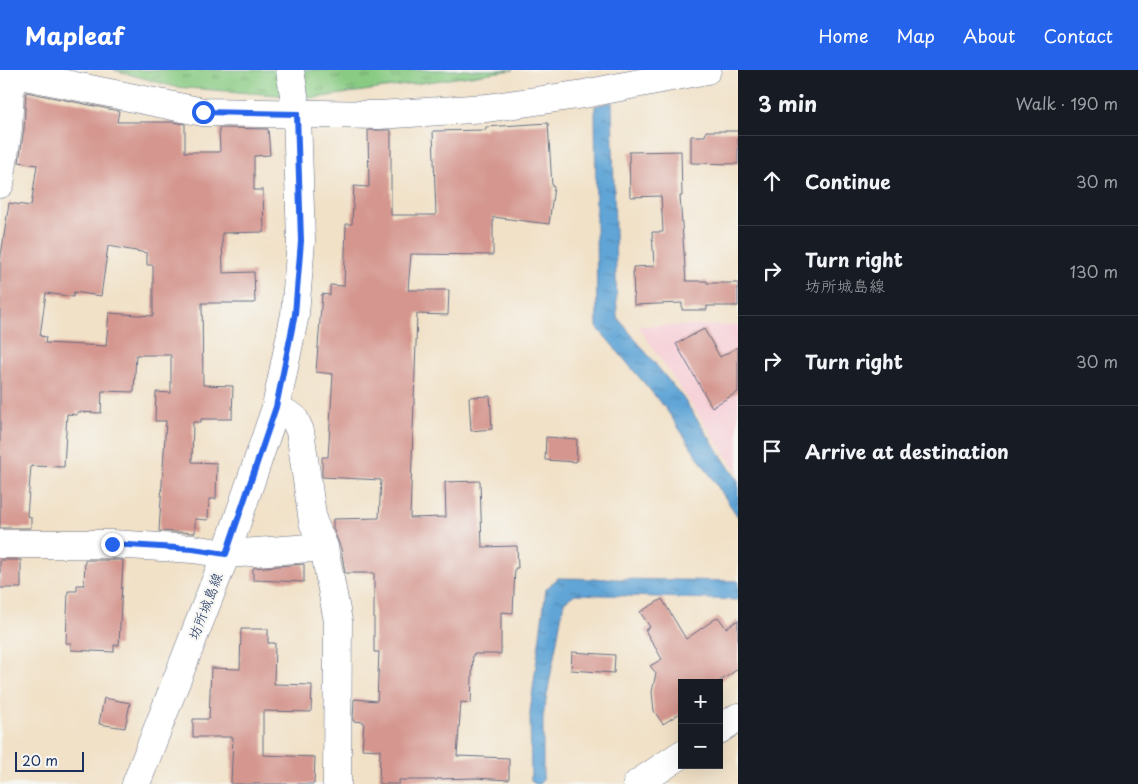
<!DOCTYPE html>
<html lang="en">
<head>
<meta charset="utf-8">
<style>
  :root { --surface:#171b24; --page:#20242c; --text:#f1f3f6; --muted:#9ea1a6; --line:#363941; --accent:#2563eb }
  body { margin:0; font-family:"Playpen Sans","Klee One",sans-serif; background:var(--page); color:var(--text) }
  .controls { position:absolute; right:15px; bottom:15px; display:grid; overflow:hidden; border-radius:0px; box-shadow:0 5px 20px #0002 }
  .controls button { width:45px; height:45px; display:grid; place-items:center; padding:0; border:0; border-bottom:1px solid var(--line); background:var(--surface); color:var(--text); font:25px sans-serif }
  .scale { position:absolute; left:15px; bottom:12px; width:69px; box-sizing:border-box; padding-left:5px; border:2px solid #1b2f5e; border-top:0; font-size:14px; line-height:18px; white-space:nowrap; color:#1b2f5e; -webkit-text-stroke:4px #f6f6f2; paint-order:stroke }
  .stop { position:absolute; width:15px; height:15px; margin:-11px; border:4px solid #2563eb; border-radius:50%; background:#fff }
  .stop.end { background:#2563eb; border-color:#fff; box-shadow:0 1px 5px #0008 }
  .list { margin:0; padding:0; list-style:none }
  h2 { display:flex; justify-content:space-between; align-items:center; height:65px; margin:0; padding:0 20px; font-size:21px }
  h2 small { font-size:16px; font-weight:400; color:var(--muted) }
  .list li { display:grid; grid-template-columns:32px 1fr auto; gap:15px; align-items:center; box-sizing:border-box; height:90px; padding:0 20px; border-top:1px solid var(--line) }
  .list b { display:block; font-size:19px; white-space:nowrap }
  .list p { margin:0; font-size:16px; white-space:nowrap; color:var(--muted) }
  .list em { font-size:16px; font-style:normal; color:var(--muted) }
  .icon { flex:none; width:28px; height:28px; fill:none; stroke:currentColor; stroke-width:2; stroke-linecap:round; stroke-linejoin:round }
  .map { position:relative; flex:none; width:738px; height:714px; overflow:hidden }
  header { display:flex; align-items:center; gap:30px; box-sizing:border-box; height:70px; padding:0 25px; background:var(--accent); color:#fff }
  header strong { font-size:24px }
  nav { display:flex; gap:28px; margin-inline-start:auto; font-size:18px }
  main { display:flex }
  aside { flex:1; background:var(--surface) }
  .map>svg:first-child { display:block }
  .built { fill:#f6cfd7 }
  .grass { fill:url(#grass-tufts); stroke:#527d70 }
  .water { fill:url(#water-ripples); stroke:#3e6a9a }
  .building { fill:#d4968e; fill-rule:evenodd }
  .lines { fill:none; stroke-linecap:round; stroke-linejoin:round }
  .minor-casing { stroke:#666d83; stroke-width:29 }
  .major-casing { stroke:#666d83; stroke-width:29 }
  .highway-casing { stroke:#666d83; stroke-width:29 }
  .minor { stroke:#fff; stroke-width:28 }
  .major { stroke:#fff; stroke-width:28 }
  .highway { stroke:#fff; stroke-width:28 }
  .route { stroke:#2563eb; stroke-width:6 }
  .labels { text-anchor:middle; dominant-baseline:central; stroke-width:4.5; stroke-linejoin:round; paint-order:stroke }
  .street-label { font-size:14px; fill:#1b2f5e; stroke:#f6f6f2 }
</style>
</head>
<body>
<header>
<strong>Mapleaf</strong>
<nav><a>Home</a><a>Map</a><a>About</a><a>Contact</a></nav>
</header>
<main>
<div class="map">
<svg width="738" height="714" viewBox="0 0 738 714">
  <defs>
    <pattern id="grass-tufts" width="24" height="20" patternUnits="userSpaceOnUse" patternTransform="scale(1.25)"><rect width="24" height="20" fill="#89cb83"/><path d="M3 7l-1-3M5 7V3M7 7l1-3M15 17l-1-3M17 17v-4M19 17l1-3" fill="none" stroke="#6fa56e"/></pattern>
    <pattern id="water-ripples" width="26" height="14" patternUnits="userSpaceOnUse" patternTransform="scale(1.25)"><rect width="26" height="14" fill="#61a5d6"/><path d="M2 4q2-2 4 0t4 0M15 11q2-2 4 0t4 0" fill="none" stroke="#4f87b1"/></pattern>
  </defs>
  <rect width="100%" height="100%" fill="#f6f6f2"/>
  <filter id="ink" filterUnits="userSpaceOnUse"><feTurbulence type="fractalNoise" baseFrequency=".02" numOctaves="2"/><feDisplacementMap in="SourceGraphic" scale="10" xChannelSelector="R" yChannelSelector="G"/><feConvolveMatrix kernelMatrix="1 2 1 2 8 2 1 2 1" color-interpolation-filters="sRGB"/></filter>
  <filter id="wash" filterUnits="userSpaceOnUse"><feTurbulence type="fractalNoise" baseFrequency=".0096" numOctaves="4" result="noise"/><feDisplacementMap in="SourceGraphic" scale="20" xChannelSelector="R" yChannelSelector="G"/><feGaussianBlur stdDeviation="1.12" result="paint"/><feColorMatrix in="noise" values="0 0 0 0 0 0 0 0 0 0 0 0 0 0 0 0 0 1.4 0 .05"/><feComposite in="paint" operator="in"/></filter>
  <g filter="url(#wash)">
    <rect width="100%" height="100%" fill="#f1e1c7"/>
    <path class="built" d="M738 255V403L638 256Z"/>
    <path class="grass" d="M114 0H513L314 28 175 17Z"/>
    <path class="water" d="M612 32 617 247 683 328 738 411V447L666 339 597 257 595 36Z
      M558 508 738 511V530L575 524 564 532 543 647V710L539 714H535L531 710 530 642 546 519Z"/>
    <g id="blocks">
      <path class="building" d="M26 22 119 41 117 52H172L185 54V82H220L219 58 268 59 270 85 254 86V120H263L264 162 222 163 223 203 254 202 255 233H202L203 315 233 316 232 349H201V352H193L192 392 217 393 216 429H209L208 450 195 449V463L159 461 166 351H155L156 322 171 323V285H136L134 322 102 321 101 343 77 342V345L67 344 64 397 31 396 27 446 31 447V458H0V192L9 133 31 136 37 95 19 92 24 59ZM108 176 147 183V195H153V246L109 243 106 276 45 273 46 267 40 266 46 223 73 227 74 222 101 226Z
        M548 53 552 116 554 117 549 154 493 147V185L411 184 408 220H449L448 245 417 244 410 448 446 447 445 412 480 411 482 477 517 476 518 498H515L513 543 501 542V584H473L471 633 461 632 457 686 509 688V710L475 708 437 709V710H399V714H379L380 680 362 679 364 652 353 651 354 629 377 631 379 582H374V503H345L341 479 333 458V449L379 448 381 410 322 407V387H328L333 304 316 302 322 224 330 225V215L344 216 346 154H352L354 116 369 117 368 60H391V145H436L433 61 486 60V57Z
        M706 61H738V94L691 93V66H705Z
        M681 81 682 126H680L686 211H707V213H738V236H707V240H682V233L634 235 633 197 654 196 652 162H663L661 126 630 127 629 82Z
        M704 259 720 287 738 277V322L712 337 676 274Z
        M490 326 492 359 471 361 469 327Z
        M546 367 577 369 576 392 545 390Z
        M0 490H21V518H0Z
        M85 490H123L119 575H114V582L71 580V573H66L68 521H77V515H84Z
        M304 494V512L253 510V498Z
        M662 529 686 569 718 547 726 558 738 550V599L717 613H682V642L663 654 654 641 652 622 656 603 650 596 662 589 645 560 650 557 640 542Z
        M241 559H268V573H275L274 614 312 615 311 642 263 641V685L315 687 314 714H231L233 667H193V649H209L211 598 240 599Z
        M572 582 615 585 614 603 571 600Z
        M104 628 130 633 125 658 99 654Z"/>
    </g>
  </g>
  <g filter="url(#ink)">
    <use href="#blocks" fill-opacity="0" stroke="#666d83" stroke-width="1"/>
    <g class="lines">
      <defs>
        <path id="minor" d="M11 3 203 42 379 45 487 38 584 24 707 0
          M0 114 8 58 11 0
          M276 337 294 348 300 361 313 452 324 477 338 551 337 714
          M0 474H112L193 479 226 484 324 477"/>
        <path id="major" d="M136 714 226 484 276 337 295 244 301 171 297 44 290 0"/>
        <path id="highway" d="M719 660 738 647
          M637 714 682 684"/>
      </defs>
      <use href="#minor" class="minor-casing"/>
      <use href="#major" class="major-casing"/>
      <use href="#highway" class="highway-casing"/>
      <use href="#minor" class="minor"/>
      <use href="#major" class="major"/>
      <use href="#highway" class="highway"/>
    </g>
  </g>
  <g class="lines" filter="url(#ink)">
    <path class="route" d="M112 474 193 479 226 484 276 337 295 244 301 171 297 44 203 42"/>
  </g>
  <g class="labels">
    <g class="street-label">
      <text transform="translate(205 536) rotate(-69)">坊所城島線</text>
    </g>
  </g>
</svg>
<div class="controls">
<button>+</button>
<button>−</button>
</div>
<div class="scale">20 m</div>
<div class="stop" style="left:203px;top:42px"></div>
<div class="stop end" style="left:112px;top:474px"></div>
</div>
<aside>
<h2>3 min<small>Walk · 190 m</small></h2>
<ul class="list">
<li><svg class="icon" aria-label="ahead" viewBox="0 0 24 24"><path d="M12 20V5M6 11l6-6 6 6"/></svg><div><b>Continue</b></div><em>30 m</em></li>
<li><svg class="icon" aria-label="right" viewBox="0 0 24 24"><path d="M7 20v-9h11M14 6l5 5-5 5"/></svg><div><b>Turn right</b><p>坊所城島線</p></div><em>130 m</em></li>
<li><svg class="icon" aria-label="right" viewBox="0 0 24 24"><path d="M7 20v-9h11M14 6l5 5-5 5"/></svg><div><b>Turn right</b></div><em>30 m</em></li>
<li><svg class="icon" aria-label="arrive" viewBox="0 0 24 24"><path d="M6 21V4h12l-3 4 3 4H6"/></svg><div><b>Arrive at destination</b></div></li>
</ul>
</aside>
</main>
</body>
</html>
